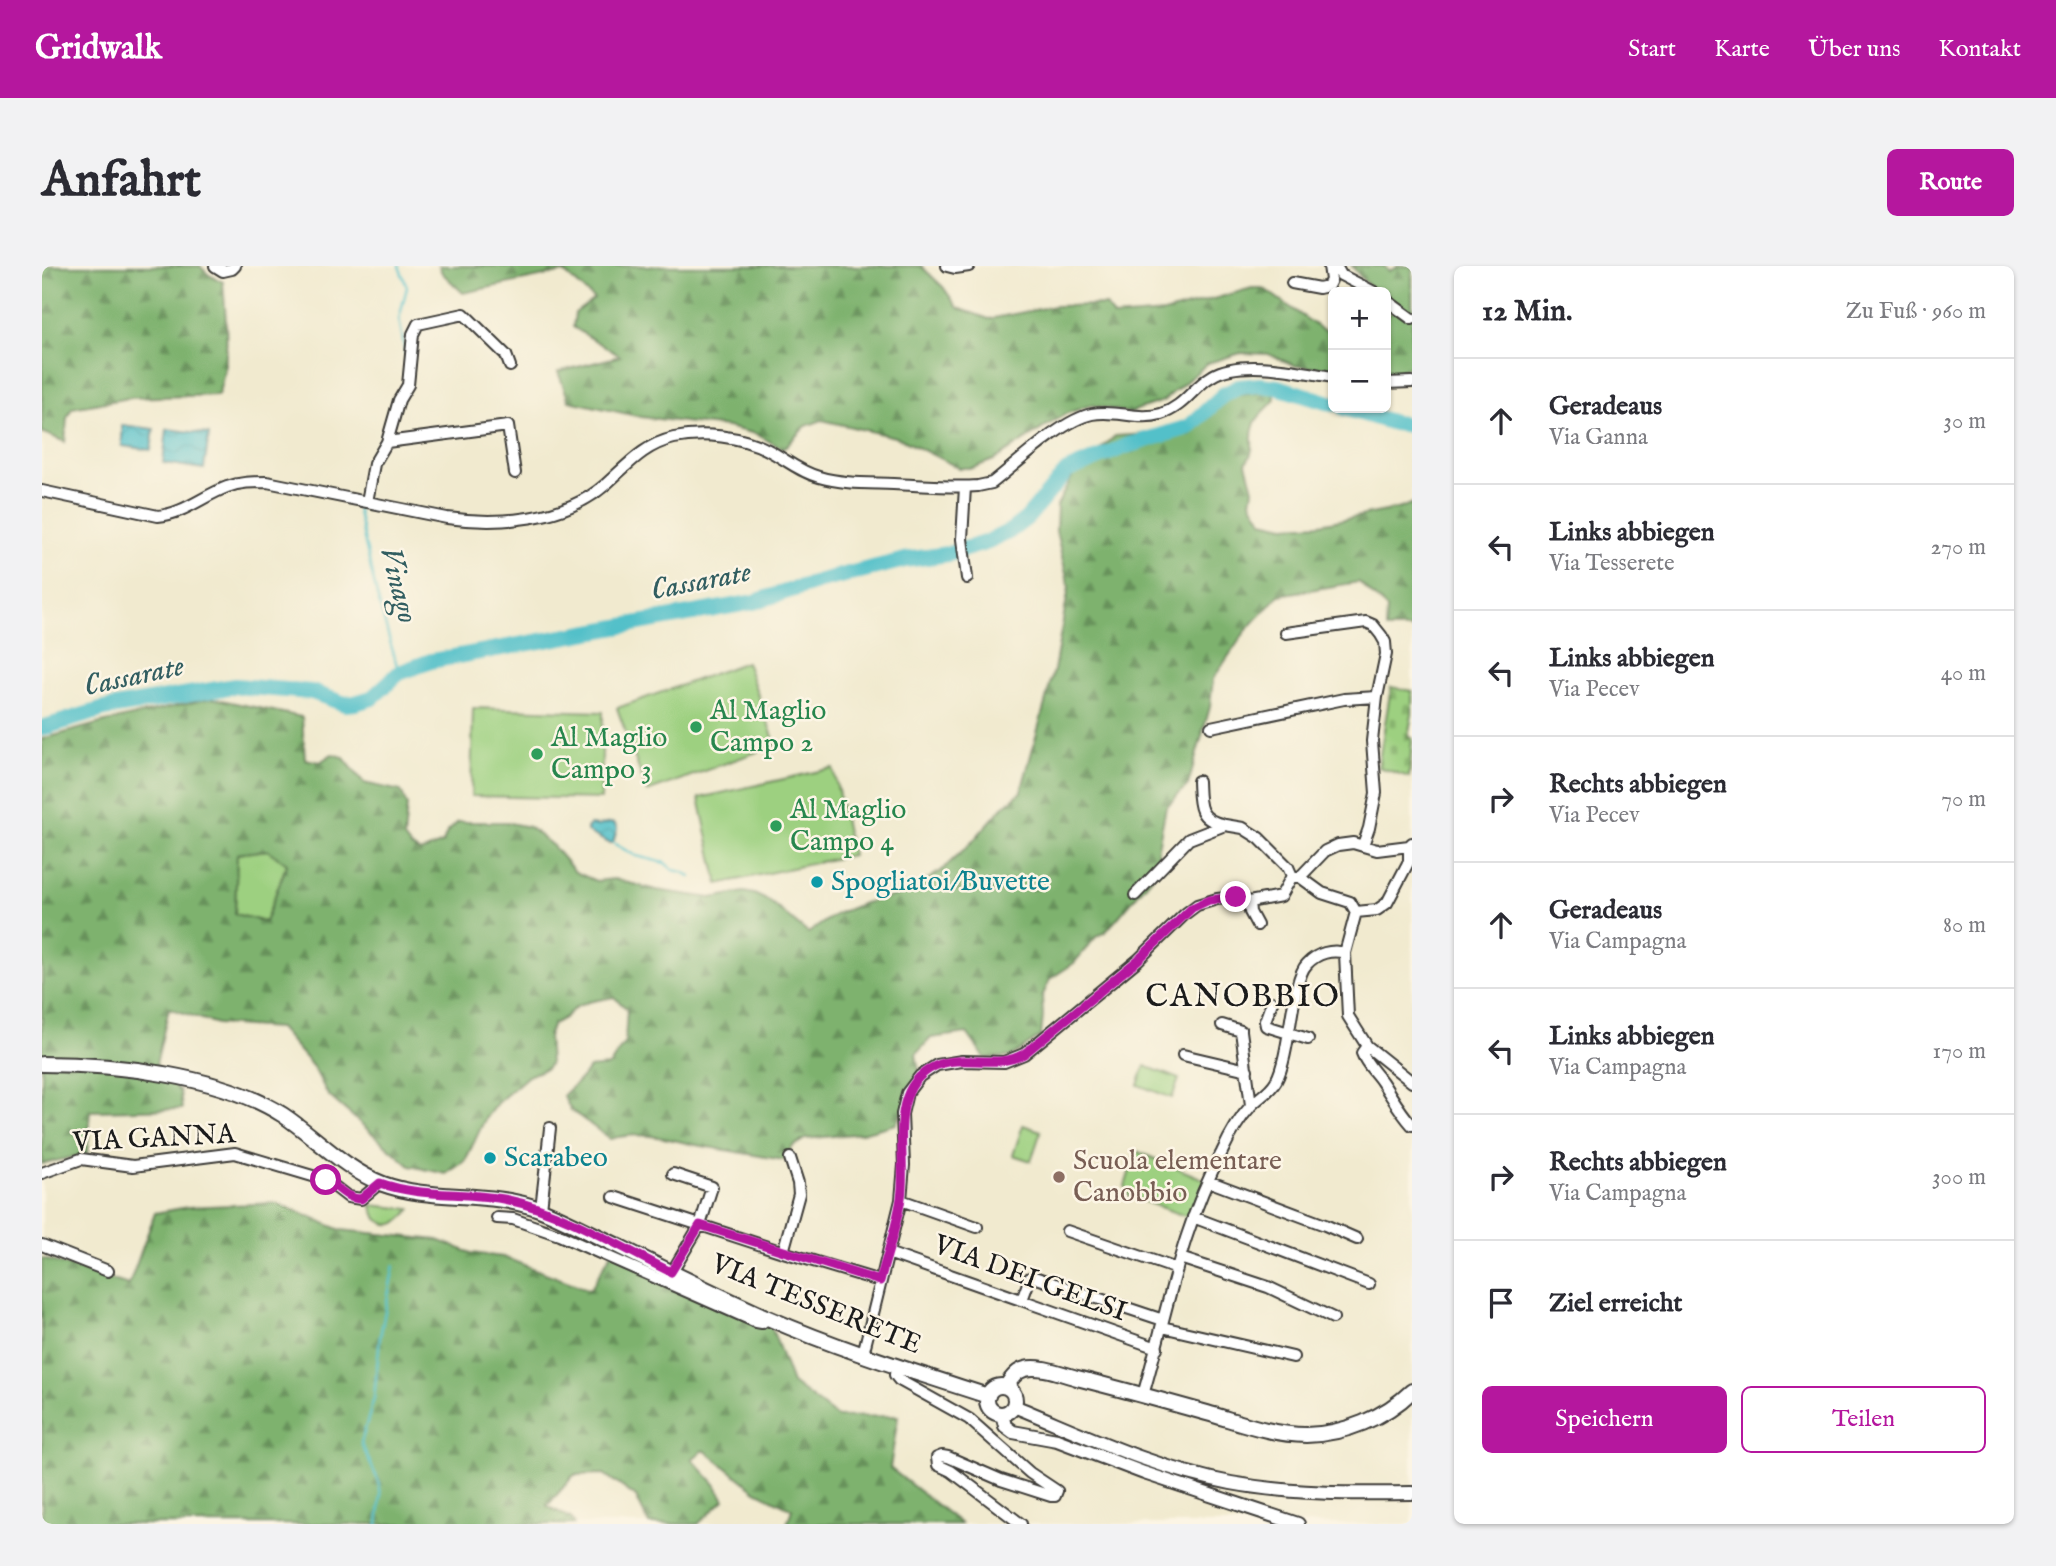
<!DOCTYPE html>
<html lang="de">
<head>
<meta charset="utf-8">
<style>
  :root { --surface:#fff; --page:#f2f2f3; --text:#2b2b33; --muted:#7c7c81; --line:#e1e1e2; --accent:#b5179e }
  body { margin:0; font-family:"IM FELL English",serif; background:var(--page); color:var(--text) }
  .controls { position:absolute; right:21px; top:21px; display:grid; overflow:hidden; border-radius:10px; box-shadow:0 2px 5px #0004 }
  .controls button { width:63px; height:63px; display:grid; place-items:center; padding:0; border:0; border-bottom:2px solid var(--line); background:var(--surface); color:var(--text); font:35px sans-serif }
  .stop { position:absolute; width:21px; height:21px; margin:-16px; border:5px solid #b5179e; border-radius:50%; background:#fff }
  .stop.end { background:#b5179e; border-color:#fff; box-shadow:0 2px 7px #0008 }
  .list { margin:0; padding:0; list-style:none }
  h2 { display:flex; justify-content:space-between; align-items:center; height:91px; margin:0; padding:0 28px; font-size:30px }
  h2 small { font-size:23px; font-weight:400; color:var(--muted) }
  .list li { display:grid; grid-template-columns:46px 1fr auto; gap:21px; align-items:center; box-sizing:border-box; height:126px; padding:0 28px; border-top:2px solid var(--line) }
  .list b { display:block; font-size:26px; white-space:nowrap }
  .list p { margin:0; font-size:23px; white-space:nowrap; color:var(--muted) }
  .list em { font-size:23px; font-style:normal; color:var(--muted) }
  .actions { display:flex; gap:14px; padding:21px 28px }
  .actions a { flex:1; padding:16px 0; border:2px solid var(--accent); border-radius:10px; text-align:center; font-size:24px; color:var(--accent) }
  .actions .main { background:var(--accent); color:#fff }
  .icon { flex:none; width:38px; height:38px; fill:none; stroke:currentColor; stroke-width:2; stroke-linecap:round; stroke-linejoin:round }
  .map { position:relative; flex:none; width:1370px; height:1258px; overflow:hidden; border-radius:10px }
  header { display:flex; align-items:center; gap:42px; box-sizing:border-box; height:98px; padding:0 35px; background:var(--accent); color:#fff }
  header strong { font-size:33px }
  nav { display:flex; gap:38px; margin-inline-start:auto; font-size:24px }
  .intro { display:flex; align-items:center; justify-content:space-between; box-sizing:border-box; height:168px; padding:0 42px }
  h1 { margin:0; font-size:49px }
  .button { padding:18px 32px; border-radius:10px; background:var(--accent); color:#fff; font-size:24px; font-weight:700 }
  main { display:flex; gap:42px; padding:0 42px }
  aside { flex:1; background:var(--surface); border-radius:10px; box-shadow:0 2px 5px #0004 }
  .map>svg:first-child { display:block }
  .green { fill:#9dd080; stroke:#5c764e; stroke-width:2 }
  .forest { fill:url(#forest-firs); stroke:#4d6745; stroke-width:2; fill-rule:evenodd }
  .cemetery { fill:url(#cemetery-stones); stroke:#5c764e; stroke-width:2 }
  .water { fill:url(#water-waves); stroke:#376e72; stroke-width:2 }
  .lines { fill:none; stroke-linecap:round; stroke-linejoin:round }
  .stream { stroke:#52c0c9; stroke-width:2.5 }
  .river { stroke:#52c0c9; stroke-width:16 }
  .minor-casing { stroke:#3c3b37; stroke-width:14 }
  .tertiary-casing { stroke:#3c3b37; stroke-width:16 }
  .secondary-casing { stroke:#3c3b37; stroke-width:18 }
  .minor { stroke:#fff; stroke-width:10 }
  .tertiary { stroke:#fff; stroke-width:12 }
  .secondary { stroke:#fff; stroke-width:14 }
  .route { stroke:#b5179e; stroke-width:9 }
  .leisure-dot { fill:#2e9e5b; stroke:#fcf5e5; stroke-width:2.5 }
  .culture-dot { fill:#0f9aa8; stroke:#fcf5e5; stroke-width:2.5 }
  .education-dot { fill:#8d6e63; stroke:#fcf5e5; stroke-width:2.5 }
  .labels { text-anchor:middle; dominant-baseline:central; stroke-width:5; stroke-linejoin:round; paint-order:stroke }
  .leisure-label { font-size:28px; fill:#27864d; stroke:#fcf5e5; text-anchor:start }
  .culture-label { font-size:28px; fill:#0d838f; stroke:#fcf5e5; text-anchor:start }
  .street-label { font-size:28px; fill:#1c1c1c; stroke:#fcf5e5 }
  .education-label { font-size:28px; fill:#785e54; stroke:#fcf5e5; text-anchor:start }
  .water-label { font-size:30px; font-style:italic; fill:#325e61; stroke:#fcf5e5 }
  .quarter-label { font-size:32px; letter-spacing:2px; fill:#1c1c1c; stroke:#fcf5e5 }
</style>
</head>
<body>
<header>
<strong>Gridwalk</strong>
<nav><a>Start</a><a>Karte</a><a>Über uns</a><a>Kontakt</a></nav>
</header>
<div class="intro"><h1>Anfahrt</h1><a class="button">Route</a></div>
<main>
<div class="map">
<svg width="1370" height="1258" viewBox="0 0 1370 1258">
  <defs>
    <pattern id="forest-firs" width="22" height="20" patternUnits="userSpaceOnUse" patternTransform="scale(1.75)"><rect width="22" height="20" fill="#7eb26e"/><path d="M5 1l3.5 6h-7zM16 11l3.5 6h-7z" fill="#66905a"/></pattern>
    <pattern id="cemetery-stones" width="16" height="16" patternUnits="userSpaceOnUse" patternTransform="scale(1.75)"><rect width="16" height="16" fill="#9dd080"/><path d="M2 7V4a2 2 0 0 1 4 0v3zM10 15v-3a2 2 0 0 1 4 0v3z" fill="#87b26e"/></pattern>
    <pattern id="water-waves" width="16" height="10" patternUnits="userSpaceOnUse" patternTransform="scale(1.75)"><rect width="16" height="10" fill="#52c0c9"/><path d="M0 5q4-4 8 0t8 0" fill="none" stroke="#47a4ac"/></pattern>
  </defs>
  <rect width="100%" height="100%" fill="#fcf5e5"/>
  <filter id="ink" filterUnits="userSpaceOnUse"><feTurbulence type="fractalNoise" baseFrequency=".0143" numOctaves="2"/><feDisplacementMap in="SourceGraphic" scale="14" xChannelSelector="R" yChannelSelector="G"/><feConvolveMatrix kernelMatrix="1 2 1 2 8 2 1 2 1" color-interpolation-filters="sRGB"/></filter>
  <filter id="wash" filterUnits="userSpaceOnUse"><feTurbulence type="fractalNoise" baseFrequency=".00686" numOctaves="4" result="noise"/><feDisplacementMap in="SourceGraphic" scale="28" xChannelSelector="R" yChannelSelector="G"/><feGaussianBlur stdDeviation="1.57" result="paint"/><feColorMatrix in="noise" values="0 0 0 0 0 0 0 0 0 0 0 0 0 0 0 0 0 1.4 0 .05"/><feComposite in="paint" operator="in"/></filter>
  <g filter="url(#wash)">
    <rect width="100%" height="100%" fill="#f1eacf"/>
    <path class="green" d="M704 396 734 479 605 526 575 442Z
      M431 442 561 446 559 533 429 530Z
      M791 502 810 589 676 618 657 532Z
      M226 584 245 597 223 656 193 648 195 588Z
      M1103 800 1137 813 1130 832 1096 819Z
      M981 859 999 865 989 895 971 889Z
      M1094 885 1166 915 1151 953 1087 930 1083 920Z
      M329 939 369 943C359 955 351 965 335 953Z"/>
    <path class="forest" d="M0 0H158L167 9 181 16C184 53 189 93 176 129L87 132 30 142 25 152 23 176 0 166Z
      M397 0H879L901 21 916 42 947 53 1012 40 1064 39 1071 51 1122 47 1210 22H1221L1279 63 1291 66V103L1254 100 1226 88 1199 87 1166 97 1121 135 1097 143 1087 147 1049 139 1023 148 952 194 930 202H917L857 172 780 154 764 160 741 183 714 168 685 161 599 151 527 135 516 106 578 90 531 61 533 47 552 33 522 6 421 27 400 7Z
      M1310 0H1342L1347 5 1357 0H1370V100L1351 107 1344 106V49L1352 45 1344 26C1328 26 1320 12 1310 0Z
      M1232 125 1233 133C1227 143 1215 148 1212 160 1206 176 1216 179 1204 197L1211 223 1209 236 1221 255 1243 260 1278 258 1359 242 1370 237V363H1344L1345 343 1317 316 1237 329 1203 366 1171 413 1168 441 1146 519 1124 541 1116 581 1117 603 1074 654 1063 666 1053 672 1032 697 1008 713 1000 731 1001 750 999 770 968 791 943 792 925 767 889 772 874 788 878 810 854 858 820 867 763 873 750 881 741 894C712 889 683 884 654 879 623 873 600 864 568 873L529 844 521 830C530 820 540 814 547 802L567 800 583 776 585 743 572 731 546 736 534 741 522 752 511 758 506 770 508 797 505 802 486 810 455 837 443 853 423 895 404 908 368 900 286 829 272 802 237 762 175 758 127 742 114 798 138 826 140 843 49 845 45 888 0 898V473L55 458 170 432 260 451 263 493 278 496 290 488 301 491 322 517 359 525 365 540 362 572 369 581 379 586 401 577 405 566 416 556H463L487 561 511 580 533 606 554 615 572 613 614 624 669 632 702 626 712 628 727 635 766 667 794 648 822 637 868 626 901 603 930 576 960 542 979 526 1012 404 1027 321 1014 265 1015 239 1032 207 1073 170 1106 168 1141 161 1180 131ZM225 584 245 598 223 656 193 648 195 588Z
      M234 937 299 964 396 974 429 987 461 991 548 1024 574 979 726 1052 750 1117 795 1151 856 1150 848 1202 919 1258H745L750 1243 714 1225 662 1184 650 1193 673 1218 682 1234 656 1258H607L594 1231 562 1208 532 1209 505 1240 530 1253 532 1258H0V992L87 1019 113 947 146 941Z"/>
    <path class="cemetery" d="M1349 421 1370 425V448L1366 471 1370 472 1367 511 1336 501Z"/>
    <path class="water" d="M80 159 112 163 109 184 80 180Z
      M125 163 167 168 162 203 121 197Z
      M568 557 573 558 575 563 571 577H567L545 566V562L548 559 556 560Z"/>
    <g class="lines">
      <path class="stream" d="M357 0 365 21 357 53 364 91
        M315 241 335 330 357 407
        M312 444 313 437
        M571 577 594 590 623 597 631 604 641 606 649 611
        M336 1258 339 1229 336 1214 319 1177 332 1132 338 1071 352 999"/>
      <path class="river" d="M1302 142 1352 157 1370 159
        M0 462 62 443 193 420 270 426 303 438 313 437 330 432 357 407 389 395 712 336 778 315 863 294 906 288 946 276 968 265 985 252 1025 205 1084 180 1147 161 1181 129 1197 121 1218 119 1235 121 1291 138"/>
    </g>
  </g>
  <g filter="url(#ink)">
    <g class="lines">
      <defs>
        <path id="minor" d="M173 0 181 5 190 3 193 0
          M905 0 913 2 927 0
          M1294 0 1299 9 1332 26
          M1250 17 1277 22 1286 20 1289 14 1287 0
          M1344 34 1370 53
          M1344 117 1370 116
          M345 176 466 160 473 207
          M923 221 920 273 925 312
          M0 225 116 250C141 248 161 230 185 221 198 216 211 216 225 216L405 252C456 259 522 255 563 219 585 200 601 179 632 172 661 166 699 170 726 184 743 193 758 206 777 211 801 218 827 217 851 218 879 219 908 222 936 220L950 217C976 197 1020 154 1050 148 1073 143 1096 155 1119 148 1142 141 1151 121 1170 110 1199 92 1259 106 1291 111
          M325 236 332 198 345 176 357 134 366 119 371 68 376 58 422 48 464 89 468 100
          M1244 367 1324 356 1331 359 1339 369 1343 376 1344 388 1335 431 1330 475 1334 527 1327 562 1321 579
          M1169 461 1302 433 1335 431
          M1156 515C1157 537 1155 553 1180 558
          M1253 611H1258L1280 627 1308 636 1314 646
          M1258 611 1283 585 1296 579 1311 577 1335 584 1367 580 1370 577
          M1093 629 1147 573 1183 559 1201 562 1217 572 1246 601 1250 610
          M1207 636 1208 646 1215 659
          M1314 646 1303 687 1306 750 1325 780 1370 816
          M1314 646 1335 644 1345 637 1367 595V580
          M1230 736 1223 755 1224 760 1266 773
          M1180 759 1199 765 1209 839
          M1325 780 1320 787C1324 798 1334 807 1340 816 1350 831 1358 846 1370 859
          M1141 789 1205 804
          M0 907 39 893 91 900 193 887 284 914 306 931 319 933 338 917
          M1166 915 1283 959 1315 973
          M572 931 741 986 757 928 756 917 748 892
          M859 934 935 961
          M499 943 508 862
          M1151 951 1327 1018
          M455 952 471 953 517 969 714 1056 720 1057 726 1052
          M1025 965 1135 1003
          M0 979 66 1005
          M741 986 838 1015
          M846 987 1115 1082
          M1138 992 1226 1021 1291 1052
          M630 1006 658 959 670 921 631 908
          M980 1034 988 1012 992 1011 1121 1054
          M1120 1061 1251 1091
          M821 1088 859 934 862 899 860 848 865 827 878 810 895 799 920 795 962 796 982 788 1096 694 1143 648 1155 639 1175 633 1194 631 1207 636 1239 630 1250 610
          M854 1099 853 1109 857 1114 927 1153 988 1207 1015 1225 1013 1230H1009L959 1214 906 1191 900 1190 895 1192 896 1199 909 1205 979 1258
          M1101 1129C1125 1047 1139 962 1180 886 1187 871 1197 853 1208 841 1216 831 1227 827 1234 815 1249 788 1249 714 1265 698 1275 687 1290 683 1303 687"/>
        <path id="tertiary" d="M972 1140C1043 1169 1113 1203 1189 1217 1249 1228 1309 1228 1370 1227
          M960 1148 963 1160 971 1166 1015 1174 1102 1207 1256 1258"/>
        <path id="secondary" d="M0 798C73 798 179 809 241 849 274 871 302 903 341 918 390 936 446 924 497 943 523 953 548 967 574 979 624 1004 675 1029 726 1052 797 1083 872 1106 946 1130
          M945 1134a14 14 0 1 1 28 0a14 14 0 1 1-28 0Z
          M964 1121C968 1114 974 1105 983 1103 998 1099 1020 1108 1035 1112 1079 1123 1122 1135 1165 1147 1197 1156 1230 1169 1264 1169 1303 1168 1342 1152 1370 1125"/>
      </defs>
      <use href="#minor" class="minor-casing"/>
      <use href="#tertiary" class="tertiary-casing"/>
      <use href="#secondary" class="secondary-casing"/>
      <use href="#minor" class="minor"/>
      <use href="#tertiary" class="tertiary"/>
      <use href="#secondary" class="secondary"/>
    </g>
  </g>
  <g class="lines" filter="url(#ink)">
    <path class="route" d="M284 914C297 921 304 933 319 933L338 917C379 932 424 925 466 934 520 945 580 982 629 1006L658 959 838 1015C845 988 855 960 859 932 866 888 843 824 893 800 921 787 954 804 982 788L1096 694 1150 642 1167 634 1194 631"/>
  </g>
  <g class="leisure-dot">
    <circle cx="654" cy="461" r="7"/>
    <circle cx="495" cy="488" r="7"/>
    <circle cx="734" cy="560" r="7"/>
  </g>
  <g class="culture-dot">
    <circle cx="775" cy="616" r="7"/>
    <circle cx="448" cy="892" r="7"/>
  </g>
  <circle class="education-dot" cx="1017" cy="911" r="7"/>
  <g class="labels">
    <g class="leisure-label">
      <text x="668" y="445">Al Maglio<tspan x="668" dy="32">Campo 2</tspan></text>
      <text x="509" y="472">Al Maglio<tspan x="509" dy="32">Campo 3</tspan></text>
      <text x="748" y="544">Al Maglio<tspan x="748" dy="32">Campo 4</tspan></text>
    </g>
    <g class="culture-label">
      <text x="789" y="616">Spogliatoi/Buvette</text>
      <text x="462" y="892">Scarabeo</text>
    </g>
    <g class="street-label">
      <text transform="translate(112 873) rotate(-3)">VIA GANNA</text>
      <text transform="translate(988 1013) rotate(20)">VIA DEI GELSI</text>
      <text transform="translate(774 1039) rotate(22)">VIA TESSERETE</text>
    </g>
    <g class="education-label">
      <text x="1031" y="895">Scuola elementare<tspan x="1031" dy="32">Canobbio</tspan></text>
    </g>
    <g class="water-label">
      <text transform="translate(659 316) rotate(-11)">Cassarate</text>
      <text transform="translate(356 319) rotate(76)">Vinago</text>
      <text transform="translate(92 411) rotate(-12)">Cassarate</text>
    </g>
    <g class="quarter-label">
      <text x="1201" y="731">CANOBBIO</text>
    </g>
  </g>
</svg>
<div class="controls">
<button>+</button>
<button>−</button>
</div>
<div class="stop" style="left:284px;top:914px"></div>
<div class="stop end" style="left:1194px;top:631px"></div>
</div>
<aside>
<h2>12 Min.<small>Zu Fuß · 960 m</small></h2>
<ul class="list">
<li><svg class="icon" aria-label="ahead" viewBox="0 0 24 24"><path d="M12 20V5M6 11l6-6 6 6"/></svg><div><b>Geradeaus</b><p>Via Ganna</p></div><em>30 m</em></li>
<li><svg class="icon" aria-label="left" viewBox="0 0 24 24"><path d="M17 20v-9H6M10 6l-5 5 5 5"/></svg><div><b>Links abbiegen</b><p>Via Tesserete</p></div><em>270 m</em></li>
<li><svg class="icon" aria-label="left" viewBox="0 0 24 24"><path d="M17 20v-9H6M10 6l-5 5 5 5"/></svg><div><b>Links abbiegen</b><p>Via Pecev</p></div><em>40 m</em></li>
<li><svg class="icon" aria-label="right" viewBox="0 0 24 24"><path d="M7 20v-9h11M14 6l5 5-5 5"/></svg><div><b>Rechts abbiegen</b><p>Via Pecev</p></div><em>70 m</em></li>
<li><svg class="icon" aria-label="ahead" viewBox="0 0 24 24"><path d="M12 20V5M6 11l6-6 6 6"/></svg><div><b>Geradeaus</b><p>Via Campagna</p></div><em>80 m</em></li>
<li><svg class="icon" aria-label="left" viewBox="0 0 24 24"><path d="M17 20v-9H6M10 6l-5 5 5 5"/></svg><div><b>Links abbiegen</b><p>Via Campagna</p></div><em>170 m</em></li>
<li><svg class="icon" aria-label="right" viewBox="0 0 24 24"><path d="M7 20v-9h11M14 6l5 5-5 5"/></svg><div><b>Rechts abbiegen</b><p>Via Campagna</p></div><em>300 m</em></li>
<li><svg class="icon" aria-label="arrive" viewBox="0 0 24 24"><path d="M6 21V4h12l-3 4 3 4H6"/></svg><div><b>Ziel erreicht</b></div></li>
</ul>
<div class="actions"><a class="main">Speichern</a><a>Teilen</a></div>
</aside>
</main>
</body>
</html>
